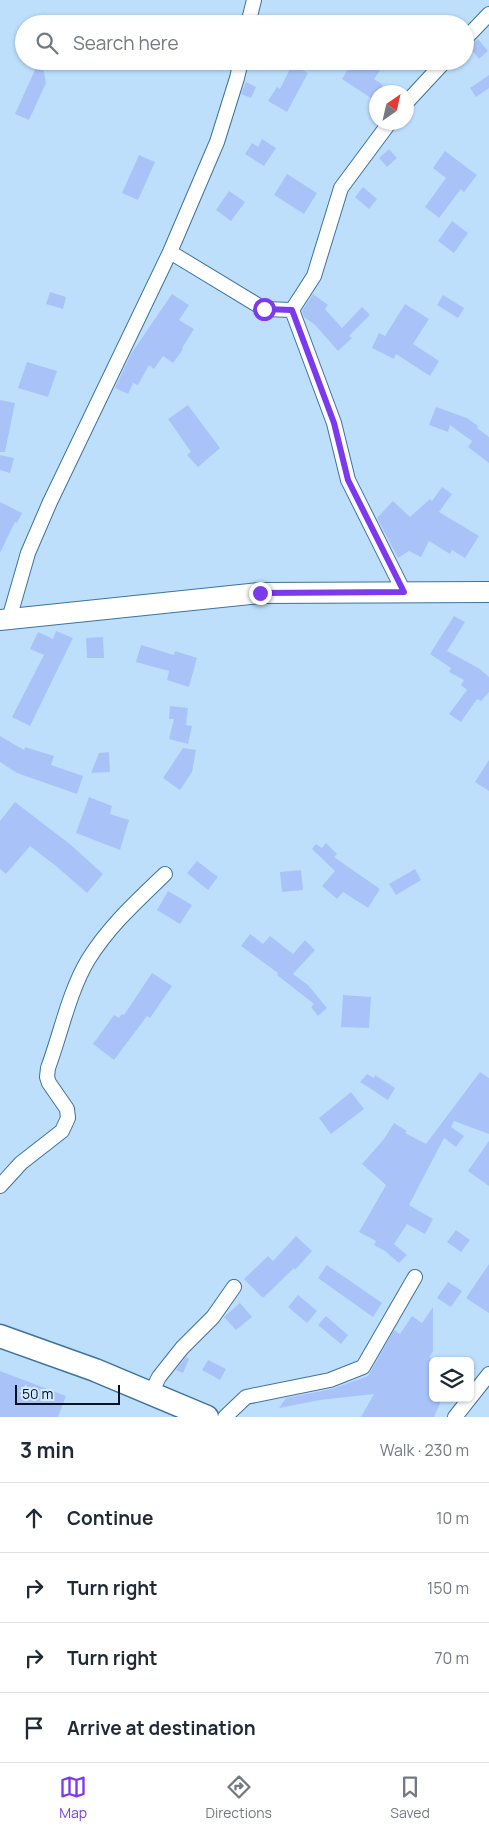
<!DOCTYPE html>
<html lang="en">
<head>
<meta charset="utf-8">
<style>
  :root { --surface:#fff; --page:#f2f2f3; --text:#1f2937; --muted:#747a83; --line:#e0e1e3; --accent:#7c3aed }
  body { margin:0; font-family:Manrope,sans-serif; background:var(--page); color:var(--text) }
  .controls { position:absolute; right:15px; bottom:15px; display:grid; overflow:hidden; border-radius:8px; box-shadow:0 1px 4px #0004 }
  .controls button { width:45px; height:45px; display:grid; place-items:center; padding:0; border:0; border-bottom:1px solid var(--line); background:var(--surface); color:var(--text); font:25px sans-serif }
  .compass { position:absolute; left:369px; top:85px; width:45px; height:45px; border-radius:50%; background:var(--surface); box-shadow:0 1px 4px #0004; rotate:34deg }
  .scale { position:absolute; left:15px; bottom:12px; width:105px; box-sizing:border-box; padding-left:5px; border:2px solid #001223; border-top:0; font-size:14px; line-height:18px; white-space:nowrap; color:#001223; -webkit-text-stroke:4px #d4ebff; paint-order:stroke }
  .stop { position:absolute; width:15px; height:15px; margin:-11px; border:4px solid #7c3aed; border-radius:50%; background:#fff }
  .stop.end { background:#7c3aed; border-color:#fff; box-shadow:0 1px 5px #0008 }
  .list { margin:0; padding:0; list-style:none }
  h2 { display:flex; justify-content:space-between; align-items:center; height:65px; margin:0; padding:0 20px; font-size:21px }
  h2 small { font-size:16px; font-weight:400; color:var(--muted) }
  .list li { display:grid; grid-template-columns:32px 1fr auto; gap:15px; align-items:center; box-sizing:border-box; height:70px; padding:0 20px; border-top:1px solid var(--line) }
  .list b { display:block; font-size:19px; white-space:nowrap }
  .list em { font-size:16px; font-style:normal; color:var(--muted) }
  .icon { flex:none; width:28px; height:28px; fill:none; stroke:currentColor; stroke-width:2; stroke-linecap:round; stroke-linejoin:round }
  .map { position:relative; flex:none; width:489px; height:1417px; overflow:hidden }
  .search { position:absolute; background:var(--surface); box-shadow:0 1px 4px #0004; left:15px; right:15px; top:15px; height:55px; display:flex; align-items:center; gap:12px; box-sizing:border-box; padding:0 18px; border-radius:28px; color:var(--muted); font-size:19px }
  .sheet { height:345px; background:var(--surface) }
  nav { display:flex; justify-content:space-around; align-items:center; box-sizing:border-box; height:70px; border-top:1px solid var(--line); background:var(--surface); font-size:14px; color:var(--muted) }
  nav a { display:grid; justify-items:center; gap:2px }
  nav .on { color:var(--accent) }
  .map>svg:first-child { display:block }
  .building { fill:#a9c3f9 }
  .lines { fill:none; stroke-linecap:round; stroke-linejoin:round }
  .street-casing { stroke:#3c739e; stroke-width:16 }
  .secondary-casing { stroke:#3c739e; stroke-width:22 }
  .primary-casing { stroke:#3c739e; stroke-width:25 }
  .street { stroke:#fff; stroke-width:14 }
  .secondary { stroke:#fff; stroke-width:20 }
  .primary { stroke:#fff; stroke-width:22 }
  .route { stroke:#7c3aed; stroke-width:6 }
</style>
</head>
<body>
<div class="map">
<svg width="489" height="1417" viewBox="0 0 489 1417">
  <rect width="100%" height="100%" fill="#bddffc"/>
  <path class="building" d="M478 39 488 51 479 59 469 47Z
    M39 61H42L46 83 29 120 15 114Z
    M353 61H369L381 69 374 79 383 85 379 92H376L374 100 342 79Z
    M292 65 308 73 287 112 268 101 277 87 280 89Z
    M489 75V88L476 97 470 88Z
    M246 82 256 87 251 98 241 94Z
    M262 139 276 148 264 166 245 154 252 143 258 147Z
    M389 149 397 158 387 167 379 158Z
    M445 151 477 175 464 192 461 189 439 218 425 207 446 178 433 168Z
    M139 155 155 162 138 200 122 193Z
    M287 174 317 193 304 214 274 195Z
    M363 187 377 199 369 209 355 197Z
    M229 191 245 202 231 221 216 210Z
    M452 221 468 233 454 253 438 241Z
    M50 292 66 297 63 309 46 304Z
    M172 294 189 305 179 320 194 329 182 348 183 349 173 363 163 356 154 369 149 365 138 385 133 383 128 394 115 388 131 354Z
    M313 294 328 305 325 309 342 328 362 307 370 315 349 336 352 338 338 351 315 325 304 317 302 311Z
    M443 295 464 308 458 318 437 305Z
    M405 304 429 319 413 344 439 361 430 376 396 354 394 359 372 348 379 333 385 336Z
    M27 362 57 371 48 397 18 388Z
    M0 400 15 403 5 452H0Z
    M188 405 220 448 198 467 187 455 191 452 168 419Z
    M436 407 467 418 478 426 477 428 489 437V463L468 447 472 441 450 425 448 432 429 425Z
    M0 455 14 458 10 473 0 470Z
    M442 487 452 494 439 512 479 536 465 558 452 550 450 554 429 541 421 557 409 551 398 558 377 518 393 501 410 517 430 499 432 501Z
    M0 502 22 513 17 523 15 522 0 553Z
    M454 616 465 622 447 651 480 669 489 677V692L481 701 477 699 461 722 449 714 467 690 461 685 464 680 449 672 451 668 430 654Z
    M56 631 73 638 30 726 12 717 44 655 30 649 38 632 53 639Z
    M103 637 104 658H87L86 638Z
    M141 645 174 655 175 651 197 658 189 687 167 680 169 671 136 662Z
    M170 706 188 708 186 725 192 726 188 744 169 739 174 719H169Z
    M0 736 24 750 25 747 54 756 51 765 83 776 77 794 17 773 0 762Z
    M183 748 196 750 192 772 180 790 163 778Z
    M109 752 110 772 91 773 99 753Z
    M489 760V791L475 782Z
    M89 797 112 806 110 814 129 820 120 850 76 833Z
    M15 802 71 845 103 874 87 893 56 866 30 846 6 874 0 869V821Z
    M326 843 337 854 334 857 380 889 368 908 343 892 337 899 322 886 335 871 312 849 316 844 322 848Z
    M197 861 218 877 208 890 187 873Z
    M415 869 421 880 396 895 389 884Z
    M301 870 303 890 282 892 280 872Z
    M168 891 192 905 180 924 157 910Z
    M250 934 263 944 270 936 293 954 305 940 315 950 293 974 308 985 327 1008 318 1016 311 1007 314 1004 277 975 278 973 241 946Z
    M152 973 172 986 150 1018 147 1016 114 1060 93 1044 114 1015 119 1018 122 1014 124 1015Z
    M343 995 371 997 369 1028 341 1027Z
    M480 1072 489 1078V1134L454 1121 451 1127 464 1136 456 1147 444 1138 409 1205 433 1219 425 1234 407 1224 394 1244 407 1255 399 1263 385 1251 374 1245 376 1241 359 1232 386 1185 362 1164 384 1139 394 1123 407 1131 405 1133 426 1144Z
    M367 1074 374 1078 375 1075 395 1088 388 1100 360 1082Z
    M351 1092 364 1109 331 1134 319 1118Z
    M489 1141V1186L468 1171Z
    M456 1230 470 1240 461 1252 447 1242Z
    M296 1236 312 1251 295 1270 294 1268 263 1298 244 1279 268 1256 273 1261Z
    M489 1264V1313L466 1298Z
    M327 1265 382 1303 373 1317 318 1278Z
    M448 1282 462 1291 451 1307 437 1298Z
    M298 1295 317 1311 307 1323 288 1307Z
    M240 1303 252 1317 236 1330 224 1317Z
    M433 1307V1351L429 1358 433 1359V1398L441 1401 434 1417H361L374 1394 320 1400 279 1408 286 1398 332 1389 368 1376 394 1330 400 1334 412 1316 422 1323Z
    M326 1316 348 1335 341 1344 318 1325Z
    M186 1357 189 1359 183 1373 176 1370Z
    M208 1360 226 1369 220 1380 202 1370Z
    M0 1371 66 1396 58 1417H0Z"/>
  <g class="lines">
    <defs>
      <path id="street" d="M248 24 254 0
        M465 39 489 14
        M406 103 445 61
        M390 122 341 188 314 276 292 310 334 423 348 480 404 592
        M170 252 264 309 292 310
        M9 619 28 553 50 502 170 252 217 142 237 78 241 61
        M0 1186 21 1163 62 1131 68 1118 67 1109 49 1083 47 1077 48 1068C61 1033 69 992 88 960 109 926 137 901 165 874
        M151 1393 159 1377 182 1348 213 1317 234 1287
        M225 1417 246 1397 330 1380 363 1367 415 1277
        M455 1417 489 1374"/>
      <path id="secondary" d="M0 620 260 593 489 592"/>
      <path id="primary" d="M0 1336 95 1370 207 1417"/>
    </defs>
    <use href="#street" class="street-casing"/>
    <use href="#secondary" class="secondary-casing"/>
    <use href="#primary" class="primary-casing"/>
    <use href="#street" class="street"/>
    <use href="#secondary" class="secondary"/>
    <use href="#primary" class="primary"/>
  </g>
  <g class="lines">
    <path class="route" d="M260 593 404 592 348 480 334 423 292 310 264 309"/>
  </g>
</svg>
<div class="controls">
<button><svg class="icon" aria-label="layers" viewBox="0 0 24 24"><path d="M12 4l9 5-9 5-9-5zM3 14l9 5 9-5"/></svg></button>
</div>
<svg class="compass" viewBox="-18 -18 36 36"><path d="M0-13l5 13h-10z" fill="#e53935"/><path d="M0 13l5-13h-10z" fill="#747a83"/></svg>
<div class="scale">50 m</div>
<div class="stop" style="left:264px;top:309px"></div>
<div class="stop end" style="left:260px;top:593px"></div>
<div class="search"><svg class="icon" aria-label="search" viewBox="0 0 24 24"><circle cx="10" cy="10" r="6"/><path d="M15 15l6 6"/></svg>Search here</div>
</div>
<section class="sheet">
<h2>3 min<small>Walk · 230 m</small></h2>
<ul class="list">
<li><svg class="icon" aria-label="ahead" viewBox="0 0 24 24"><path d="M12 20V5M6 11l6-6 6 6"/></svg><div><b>Continue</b></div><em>10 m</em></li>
<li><svg class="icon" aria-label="right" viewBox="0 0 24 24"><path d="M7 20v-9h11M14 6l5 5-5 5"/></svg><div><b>Turn right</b></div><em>150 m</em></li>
<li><svg class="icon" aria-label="right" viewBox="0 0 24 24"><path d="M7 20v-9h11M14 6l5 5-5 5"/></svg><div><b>Turn right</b></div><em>70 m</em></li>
<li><svg class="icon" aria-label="arrive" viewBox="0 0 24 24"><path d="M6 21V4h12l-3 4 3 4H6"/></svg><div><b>Arrive at destination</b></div></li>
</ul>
</section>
<nav>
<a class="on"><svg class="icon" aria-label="map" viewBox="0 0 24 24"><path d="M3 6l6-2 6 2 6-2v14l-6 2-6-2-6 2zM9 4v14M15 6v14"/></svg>Map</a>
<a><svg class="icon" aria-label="directions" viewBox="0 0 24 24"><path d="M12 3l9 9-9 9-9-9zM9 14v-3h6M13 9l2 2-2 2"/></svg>Directions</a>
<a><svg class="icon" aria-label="saved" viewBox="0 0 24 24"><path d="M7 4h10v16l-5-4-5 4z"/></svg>Saved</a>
</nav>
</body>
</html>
